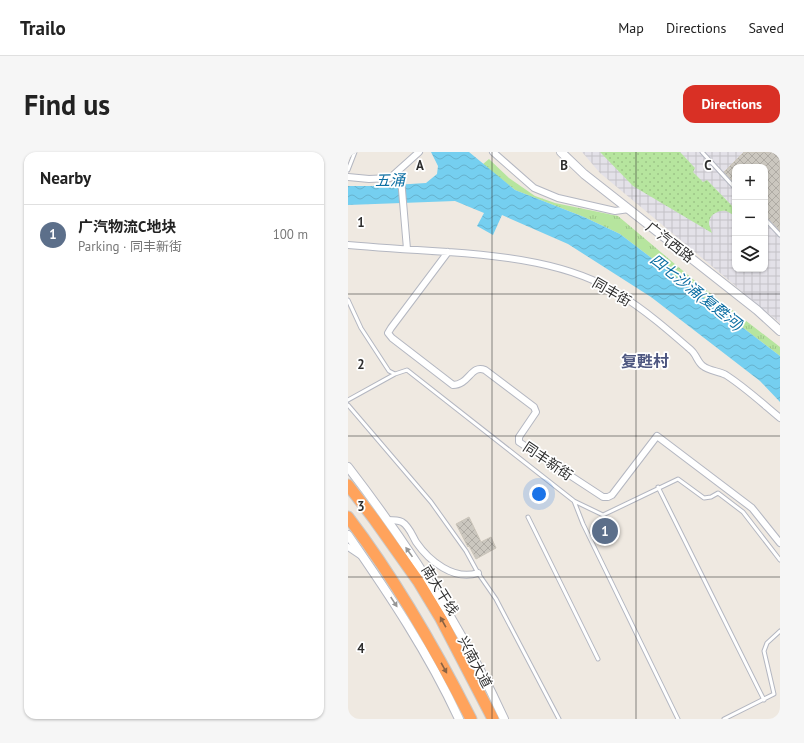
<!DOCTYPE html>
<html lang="en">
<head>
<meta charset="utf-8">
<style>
  :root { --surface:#fff; --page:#f6f6f6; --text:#222; --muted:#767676; --line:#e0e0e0; --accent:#d93025 }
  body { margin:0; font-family:"PT Sans","Noto Sans SC",sans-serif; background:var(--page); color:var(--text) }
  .controls { position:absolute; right:12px; top:12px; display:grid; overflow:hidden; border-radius:8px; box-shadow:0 1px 3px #0004 }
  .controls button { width:36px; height:36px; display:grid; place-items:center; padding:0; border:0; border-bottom:1px solid var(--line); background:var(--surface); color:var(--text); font:20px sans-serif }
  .you { position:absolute; left:191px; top:342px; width:14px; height:14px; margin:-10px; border:3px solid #fff; border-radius:50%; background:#1a73e8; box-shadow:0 0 0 6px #1a73e833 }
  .badge { display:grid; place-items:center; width:26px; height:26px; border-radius:50%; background:var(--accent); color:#fff; font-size:13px; font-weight:700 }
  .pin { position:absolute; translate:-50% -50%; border:2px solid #fff; box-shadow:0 1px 4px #0006 }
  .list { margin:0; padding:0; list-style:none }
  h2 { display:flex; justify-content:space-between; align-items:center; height:52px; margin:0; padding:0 16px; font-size:17px }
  h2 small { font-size:13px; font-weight:400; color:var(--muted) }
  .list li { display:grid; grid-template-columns:26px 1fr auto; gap:12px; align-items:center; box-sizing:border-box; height:60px; padding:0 16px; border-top:1px solid var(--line) }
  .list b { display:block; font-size:15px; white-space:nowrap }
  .list p { margin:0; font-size:13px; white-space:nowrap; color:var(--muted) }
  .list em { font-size:13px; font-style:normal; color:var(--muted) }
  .icon { flex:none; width:22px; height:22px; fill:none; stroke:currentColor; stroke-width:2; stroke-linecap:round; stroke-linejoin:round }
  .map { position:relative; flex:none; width:432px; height:567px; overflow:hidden; border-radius:12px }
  header { display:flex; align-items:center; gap:24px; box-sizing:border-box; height:56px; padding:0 20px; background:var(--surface); border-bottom:1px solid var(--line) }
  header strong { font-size:19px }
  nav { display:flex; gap:22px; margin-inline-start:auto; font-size:14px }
  .intro { display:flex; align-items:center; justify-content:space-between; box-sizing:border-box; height:96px; padding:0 24px }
  h1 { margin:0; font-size:28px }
  .button { padding:10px 18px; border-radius:12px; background:var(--accent); color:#fff; font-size:14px; font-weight:700 }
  main { display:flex; gap:24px; padding:0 24px }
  aside { flex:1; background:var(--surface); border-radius:12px; box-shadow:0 1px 3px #0004 }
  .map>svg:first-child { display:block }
  .industrial { fill:url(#industrial-grid); fill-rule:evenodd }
  .grass { fill:url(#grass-dots) }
  .park { fill:url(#park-tufts) }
  .water { fill:url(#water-waves) }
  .building { fill:url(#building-cross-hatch); stroke:#cbc5ba }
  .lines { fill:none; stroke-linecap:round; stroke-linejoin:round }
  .lane-casing { stroke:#b4b7c1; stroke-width:5 }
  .street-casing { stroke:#b4b7c1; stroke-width:8 }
  .secondary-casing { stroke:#b4b7c1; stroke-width:10 }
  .highway-casing { stroke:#c9c9c9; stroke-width:13 }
  .lane { stroke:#fff; stroke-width:3 }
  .street { stroke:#fff; stroke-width:6 }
  .secondary { stroke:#fff; stroke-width:8 }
  .highway { stroke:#ffa35c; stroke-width:11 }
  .oneway { fill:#969696 }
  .oneway2 { fill:#8c6343 }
  .grid { fill:none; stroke:#2e2e2e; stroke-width:1; stroke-opacity:0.55 }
  .labels { text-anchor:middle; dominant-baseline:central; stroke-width:3.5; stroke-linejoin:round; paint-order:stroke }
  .street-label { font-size:14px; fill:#2e2e2e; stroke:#fff }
  .water-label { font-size:15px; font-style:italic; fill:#0d6fa3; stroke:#fff }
  .quarter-label { font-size:16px; font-weight:bold; fill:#4d5680; stroke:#fff }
  .grid-label { font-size:13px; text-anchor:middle; font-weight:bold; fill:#2e2e2e; stroke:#fff; stroke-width:3.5; stroke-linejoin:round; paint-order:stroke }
</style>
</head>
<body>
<header>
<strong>Trailo</strong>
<nav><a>Map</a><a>Directions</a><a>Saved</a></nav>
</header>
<div class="intro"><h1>Find us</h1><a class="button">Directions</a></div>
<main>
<aside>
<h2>Nearby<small></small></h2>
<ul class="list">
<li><span class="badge" style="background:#5c6f8a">1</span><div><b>广汽物流C地块</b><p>Parking · 同丰新街</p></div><em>100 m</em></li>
</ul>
</aside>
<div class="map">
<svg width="432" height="567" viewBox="0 0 432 567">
  <defs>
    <pattern id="industrial-grid" width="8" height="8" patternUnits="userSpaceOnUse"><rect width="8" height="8" fill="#e3e1e8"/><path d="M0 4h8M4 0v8" fill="none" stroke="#c3c1c7"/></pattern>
    <pattern id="grass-dots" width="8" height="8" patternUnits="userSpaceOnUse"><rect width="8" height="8" fill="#b6e59e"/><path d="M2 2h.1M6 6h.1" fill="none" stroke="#9dc588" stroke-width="1.8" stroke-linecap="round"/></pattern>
    <pattern id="park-tufts" width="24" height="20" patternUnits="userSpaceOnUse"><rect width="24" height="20" fill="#b6e59e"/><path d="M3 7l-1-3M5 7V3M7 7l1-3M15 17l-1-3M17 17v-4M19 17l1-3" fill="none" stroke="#9dc588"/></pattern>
    <pattern id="water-waves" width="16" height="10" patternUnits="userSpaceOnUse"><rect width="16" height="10" fill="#75cff0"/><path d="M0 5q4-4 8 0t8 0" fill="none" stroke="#66b2ce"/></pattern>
    <pattern id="building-cross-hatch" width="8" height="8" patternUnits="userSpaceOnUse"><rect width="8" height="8" fill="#cbc7bf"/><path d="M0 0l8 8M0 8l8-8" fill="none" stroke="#afaba4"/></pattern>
  </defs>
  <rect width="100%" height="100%" fill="#efe9e1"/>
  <path class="industrial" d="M234 0H432V171L252 21ZM387 15H417V117H387Z"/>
  <path class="grass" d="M252 0H332L347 16 345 20 355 30 359 28 387 57V64C384 62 381 60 378 59 370 58 361 63 361 71 361 74 363 78 364 81L285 34Z"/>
  <path class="park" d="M141 7 161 26 187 44 207 51 270 64 353 134 432 195V204L272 82 236 65 167 38 135 12Z"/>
  <path class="water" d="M83 0H121L167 38 236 65 272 82 432 204V250L412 229 303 145 220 92 154 63 145 83 129 74 136 61 107 49 0 53V34H30L78 31 89 22 90 14Z"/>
  <path class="building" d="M396 0H432V79L417 64V15H387V32L376 20Z
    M121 365 133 390 143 385 148 396 128 407 121 394 120 395 108 372Z"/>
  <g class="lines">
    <defs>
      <path id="lane" d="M354 0 387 36
        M0 18 7 0
        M417 67 432 83
        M0 148 13 176 41 219 47 222
        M0 248 47 222 59 218 226 349 255 363 330 327 356 346 363 345 370 341 395 360 432 408
        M0 253 83 350 118 399 130 421 148 447 211 567
        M310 335 416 548
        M226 349 235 372 330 567
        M180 365 250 507
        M376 567 426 542 416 499 419 491 432 479"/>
      <path id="street" d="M145 0 186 36 210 46 267 59 281 57
        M48 21 53 26 59 97
        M0 25 21 27 42 26 71 0
        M0 93C33 96 66 98 100 100 156 104 223 111 271 142 297 158 320 178 343 198 348 202 350 211 355 214 361 219 371 219 378 223 398 236 414 251 432 266
        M100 100 43 176 40 181 44 186 105 233C121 233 123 212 137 218L186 255 188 260 171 285V290L255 345H260L264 343 309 284 404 356 432 391
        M39 368C43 368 50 368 54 370 61 374 64 383 68 390 81 409 106 429 130 421
        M0 395 12 403"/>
      <path id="secondary" d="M213 0 236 22 409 158 432 179
        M0 315C60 393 115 477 156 567
        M0 383C41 442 81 502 111 567"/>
      <path id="highway" d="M0 333 26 367 70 429 93 467 145 567
        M0 365C48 428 87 496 123 567"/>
    </defs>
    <use href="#lane" class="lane-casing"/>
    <use href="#street" class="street-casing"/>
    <use href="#secondary" class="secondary-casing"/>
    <use href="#highway" class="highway-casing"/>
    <use href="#lane" class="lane"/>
    <use href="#street" class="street"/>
    <use href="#secondary" class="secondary"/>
    <use href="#highway" class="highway"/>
  </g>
  <defs><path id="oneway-solid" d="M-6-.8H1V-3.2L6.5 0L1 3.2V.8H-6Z"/></defs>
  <g class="oneway">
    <use href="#oneway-solid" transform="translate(61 400) rotate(-125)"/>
    <use href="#oneway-solid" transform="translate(46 450) rotate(57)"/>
  </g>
  <g class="oneway2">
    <use href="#oneway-solid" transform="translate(95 470) rotate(-119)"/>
    <use href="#oneway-solid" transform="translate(96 516) rotate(61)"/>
  </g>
  <path class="grid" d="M144 0V567M288 0V567M0 142H432M0 284H432M0 425H432"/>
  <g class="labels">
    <g class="street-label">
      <text transform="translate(322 90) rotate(38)">广汽西路</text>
      <text transform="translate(264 140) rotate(30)">同丰街</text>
      <text transform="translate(200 309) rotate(34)">同丰新街</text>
      <text transform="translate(92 438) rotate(58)">南大干线</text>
      <text transform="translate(127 510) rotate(62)">兴南大道</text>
    </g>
    <g class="water-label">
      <text transform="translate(42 28) rotate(-1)">五涌</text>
      <text transform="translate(349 140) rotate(38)">四七沙涌(复甦河)</text>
    </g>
    <g class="quarter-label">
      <text x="297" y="209">复甦村</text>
    </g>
  </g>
  <g class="grid-label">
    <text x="72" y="18">A</text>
    <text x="216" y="18">B</text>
    <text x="360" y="18">C</text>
    <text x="13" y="75">1</text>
    <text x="13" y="217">2</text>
    <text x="13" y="359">3</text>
    <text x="13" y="501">4</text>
  </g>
</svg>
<div class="controls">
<button>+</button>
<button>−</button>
<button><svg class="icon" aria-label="layers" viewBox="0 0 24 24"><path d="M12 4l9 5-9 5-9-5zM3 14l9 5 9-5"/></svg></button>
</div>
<div class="you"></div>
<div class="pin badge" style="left:257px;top:379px;background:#5c6f8a">1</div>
</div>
</main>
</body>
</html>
